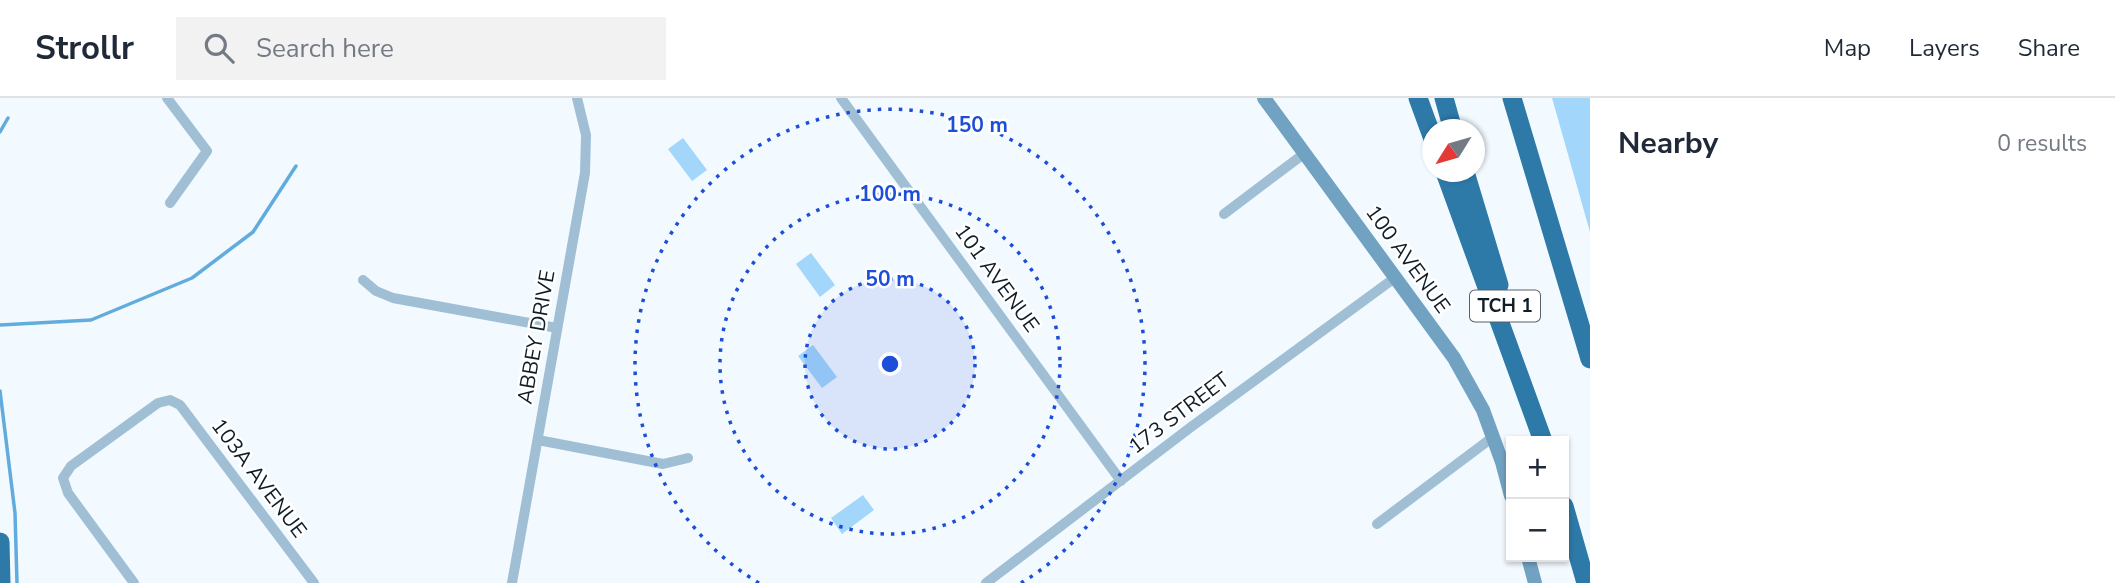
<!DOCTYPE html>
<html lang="en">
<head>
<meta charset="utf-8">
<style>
  :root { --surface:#fff; --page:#f2f2f3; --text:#1f2937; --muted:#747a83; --line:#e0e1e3 }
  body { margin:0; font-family:"Nunito Sans",sans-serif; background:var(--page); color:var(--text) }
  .controls { position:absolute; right:21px; bottom:21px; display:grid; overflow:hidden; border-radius:0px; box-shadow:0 2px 5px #0004 }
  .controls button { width:63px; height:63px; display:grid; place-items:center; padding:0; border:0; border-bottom:2px solid var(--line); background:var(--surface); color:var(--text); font:35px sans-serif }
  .compass { position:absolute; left:1422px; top:21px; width:63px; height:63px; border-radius:50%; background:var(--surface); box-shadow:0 2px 5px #0004; rotate:233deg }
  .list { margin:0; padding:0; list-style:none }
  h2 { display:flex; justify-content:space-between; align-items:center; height:91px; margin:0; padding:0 28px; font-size:30px }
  h2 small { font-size:23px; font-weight:400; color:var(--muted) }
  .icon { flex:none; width:38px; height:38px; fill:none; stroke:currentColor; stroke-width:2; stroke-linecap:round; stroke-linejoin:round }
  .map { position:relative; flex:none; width:1590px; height:485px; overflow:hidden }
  header { display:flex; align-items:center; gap:42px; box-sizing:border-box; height:98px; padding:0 35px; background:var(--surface); border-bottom:2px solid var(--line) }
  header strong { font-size:33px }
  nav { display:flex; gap:38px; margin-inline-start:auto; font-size:24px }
  .search { width:490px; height:63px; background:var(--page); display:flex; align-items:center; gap:18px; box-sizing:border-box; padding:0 24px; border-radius:0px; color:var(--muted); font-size:26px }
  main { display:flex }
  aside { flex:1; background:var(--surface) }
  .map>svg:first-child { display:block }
  .green { fill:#a2d6fa }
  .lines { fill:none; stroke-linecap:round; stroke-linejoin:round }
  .stream { stroke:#62acdd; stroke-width:3.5 }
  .street { stroke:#a0bfd5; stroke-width:10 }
  .secondary { stroke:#72a2c2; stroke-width:14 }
  .highway { stroke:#2d79a7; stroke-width:19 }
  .ring { fill:none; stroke:#1d4ed8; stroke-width:3.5; stroke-dasharray:3.5 7 }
  .labels { text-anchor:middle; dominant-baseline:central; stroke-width:5; stroke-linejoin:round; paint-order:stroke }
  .shield { fill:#fff; stroke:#586167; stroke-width:2 }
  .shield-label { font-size:19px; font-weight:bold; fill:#101d26 }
  .street-label { font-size:21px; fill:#101d26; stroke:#fff }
  .centre { fill:#1d4ed8; stroke:#fff; stroke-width:3.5 }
  .ring-label { font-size:21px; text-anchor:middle; font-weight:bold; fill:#1d4ed8; stroke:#fff; stroke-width:5; stroke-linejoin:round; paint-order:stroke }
</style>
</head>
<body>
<header>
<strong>Strollr</strong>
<div class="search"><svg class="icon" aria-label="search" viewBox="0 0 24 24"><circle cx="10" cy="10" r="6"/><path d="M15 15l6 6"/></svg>Search here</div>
<nav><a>Map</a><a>Layers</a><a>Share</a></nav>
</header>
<main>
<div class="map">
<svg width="1590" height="485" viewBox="0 0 1590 485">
  <rect width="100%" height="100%" fill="#f3faff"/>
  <path class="green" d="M1552 0H1590V134Z
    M683 40 707 72 692 83 668 51Z
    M811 155 835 187 820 199 796 166Z
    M813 247 837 279 822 290 798 258Z
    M863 397 874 412 842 436 831 420Z"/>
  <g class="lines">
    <path class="stream" d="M0 34 8 20
      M0 227 91 222 192 180 253 134 296 68
      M0 293 15 415 17 485"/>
    <path class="street" d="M167 0 207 53 170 105
      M841 0 1121 383
      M1224 116 1305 55
      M363 182 376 193 393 200 557 230
      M538 342 663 366 688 360
      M1377 426 1493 339
      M134 485 68 395 63 380 71 368 158 305 170 302 180 307 314 485
      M512 485 585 75 586 37 577 0
      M986 485 1191 329 1396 179"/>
    <path class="secondary" d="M1264 0 1454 260 1483 312 1502 364 1511 398
      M1528 459 1535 485"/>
    <path class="highway" d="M1418 0 1433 41
      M1444 0 1453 32
      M1512 0 1590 261
      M1445 74 1543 343
      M1465 74 1499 187
      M1564 408 1586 485
      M0 444 1 485"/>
  </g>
  <circle cx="890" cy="266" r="85" fill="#1d4ed8" fill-opacity=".12"/>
  <g class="ring">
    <circle cx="890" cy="266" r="85"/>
    <circle cx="890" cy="266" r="170"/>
    <path d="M759 485A255 255 0 1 1 1021 485"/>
  </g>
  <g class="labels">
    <rect class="shield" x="1470" y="192.5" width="70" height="31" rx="5"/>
    <g class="shield-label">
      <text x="1505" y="208">TCH 1</text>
    </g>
    <g class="street-label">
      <text transform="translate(1408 161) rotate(54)">100 AVENUE</text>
      <text transform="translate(997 180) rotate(54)">101 AVENUE</text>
      <text transform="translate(536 239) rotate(-80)">ABBEY DRIVE</text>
      <text transform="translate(1179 315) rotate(-37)">173 STREET</text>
      <text transform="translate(259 380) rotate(53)">103A AVENUE</text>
    </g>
  </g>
  <circle cx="890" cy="266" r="10" class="centre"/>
  <g class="ring-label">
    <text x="977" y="34">150 m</text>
    <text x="890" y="103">100 m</text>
    <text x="890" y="188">50 m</text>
  </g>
</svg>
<div class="controls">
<button>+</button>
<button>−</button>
</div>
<svg class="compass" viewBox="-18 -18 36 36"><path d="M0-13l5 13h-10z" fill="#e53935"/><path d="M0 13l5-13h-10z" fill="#747a83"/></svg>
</div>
<aside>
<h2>Nearby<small>0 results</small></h2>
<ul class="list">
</ul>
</aside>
</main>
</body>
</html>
